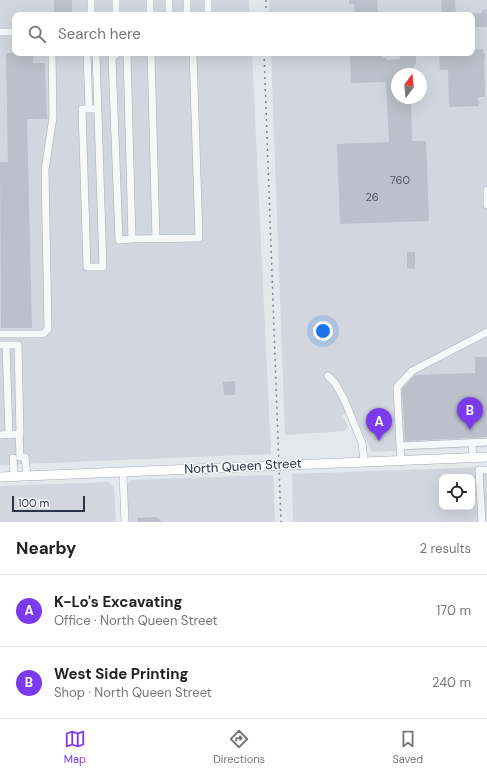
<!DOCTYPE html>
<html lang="en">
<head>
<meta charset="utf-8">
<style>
  :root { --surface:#fff; --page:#f2f2f2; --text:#222; --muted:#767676; --line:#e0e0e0; --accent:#7c3aed }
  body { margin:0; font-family:"DM Sans",sans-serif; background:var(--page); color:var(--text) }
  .controls { position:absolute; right:12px; bottom:12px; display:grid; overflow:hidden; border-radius:8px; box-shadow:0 4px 16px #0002 }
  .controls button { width:36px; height:36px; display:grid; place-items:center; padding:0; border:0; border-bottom:1px solid var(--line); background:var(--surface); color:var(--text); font:20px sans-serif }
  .compass { position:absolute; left:391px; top:68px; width:36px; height:36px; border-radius:50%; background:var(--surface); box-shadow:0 4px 16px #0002; rotate:15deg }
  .scale { position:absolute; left:12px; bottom:10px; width:73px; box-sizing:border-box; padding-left:4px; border:2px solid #2b3445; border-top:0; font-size:11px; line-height:14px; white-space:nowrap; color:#2b3445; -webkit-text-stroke:3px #f4f6f9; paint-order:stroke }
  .you { position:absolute; left:323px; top:331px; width:14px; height:14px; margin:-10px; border:3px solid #fff; border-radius:50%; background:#1a73e8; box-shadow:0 0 0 6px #1a73e833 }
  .badge { display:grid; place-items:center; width:26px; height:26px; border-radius:50%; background:var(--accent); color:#fff; font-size:13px; font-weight:700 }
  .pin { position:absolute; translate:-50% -33px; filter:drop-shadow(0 1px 2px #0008) }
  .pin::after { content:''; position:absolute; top:21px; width:14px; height:12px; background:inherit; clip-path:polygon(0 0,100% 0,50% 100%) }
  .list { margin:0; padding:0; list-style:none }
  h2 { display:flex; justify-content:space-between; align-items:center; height:52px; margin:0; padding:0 16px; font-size:17px }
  h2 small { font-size:13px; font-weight:400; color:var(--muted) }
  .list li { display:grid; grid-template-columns:26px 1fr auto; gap:12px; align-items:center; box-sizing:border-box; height:72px; padding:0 16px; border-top:1px solid var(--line) }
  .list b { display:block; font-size:15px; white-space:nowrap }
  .list p { margin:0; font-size:13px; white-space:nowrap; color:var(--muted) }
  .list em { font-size:13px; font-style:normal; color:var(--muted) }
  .icon { flex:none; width:22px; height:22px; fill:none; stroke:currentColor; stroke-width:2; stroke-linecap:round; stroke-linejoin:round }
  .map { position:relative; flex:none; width:487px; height:522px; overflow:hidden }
  .search { position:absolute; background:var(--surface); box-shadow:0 4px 16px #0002; left:12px; right:12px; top:12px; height:44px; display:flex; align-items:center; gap:10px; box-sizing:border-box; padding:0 14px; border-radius:8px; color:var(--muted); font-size:15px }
  .sheet { height:196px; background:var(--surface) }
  nav { display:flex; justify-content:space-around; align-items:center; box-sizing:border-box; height:56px; border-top:1px solid var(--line); background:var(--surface); font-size:11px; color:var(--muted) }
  nav a { display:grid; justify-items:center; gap:2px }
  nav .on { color:var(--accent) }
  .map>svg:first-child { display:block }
  .built { fill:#d2d6de; fill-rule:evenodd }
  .building { fill:#bbc0ca }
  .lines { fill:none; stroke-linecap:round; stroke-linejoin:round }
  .minor-casing { stroke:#a9aeb7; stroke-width:8 }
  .major-casing { stroke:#a3abb8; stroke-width:10 }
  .minor { stroke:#f7f8fa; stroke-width:7 }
  .major { stroke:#fff; stroke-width:9 }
  .rail { stroke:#7d8696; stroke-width:1.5; stroke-dasharray:2 4; stroke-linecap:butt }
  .labels { text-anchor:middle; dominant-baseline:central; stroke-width:3; stroke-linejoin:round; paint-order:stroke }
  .number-label { font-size:11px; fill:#4f5766 }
  .street-label { font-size:13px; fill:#2b3445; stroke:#f4f6f9 }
</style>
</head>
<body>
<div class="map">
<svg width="487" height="522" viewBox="0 0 487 522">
  <rect width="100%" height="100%" fill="#e4e7ec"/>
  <path class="built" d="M0 0H249L250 15H15V53H252L271 454 0 465Z
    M269 0H487V447L372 452 352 410 342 415 348 426 345 431 285 435 271 53H472V15H269ZM397 74H421V98H397Z
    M487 467V522H293L292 474ZM442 477H472V507H442Z
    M273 475 275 522H129L127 485 130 480Z
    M109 482 114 488 116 522H0V486Z"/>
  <path class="building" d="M54 0H72V15H54Z
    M349 0H377L378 15H355L354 4H349Z
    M441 0H455L456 15H442Z
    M487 9V27H472V14L482 13V10Z
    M483 49V53H485V60H484L485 97H478L479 106 449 107 448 70H440L439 53H472V50Z
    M6 53H33V63H45L47 119H27L32 328H1L0 162H8Z
    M350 53H381L382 58H387V60L400 59V56L416 55V64L413 67V74H397V98H411L412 141H426L429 221 340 224 337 144 389 142 386 82 351 83Z
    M407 252H415V269L407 268Z
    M475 357H487V437L405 441 402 389 415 375 475 373Z
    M235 381V395H224L223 382Z
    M157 517 162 522H137V518Z"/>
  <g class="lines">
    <defs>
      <path id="minor" d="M91 0V15
        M150 0V15
        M208 0V15
        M116 15V0
        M169 15V0
        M187 15V0
        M0 32H15
        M87 53 89 109
        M96 53 103 267H87L82 109H97
        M116 53H147
        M151 53 156 239
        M116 54 112 58 119 240 132 239 127 54
        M487 190V205
        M132 239 199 238 193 53
        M0 334H43L48 329 45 170 53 117 52 53
        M0 345H6L9 435
        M6 345H18L20 434H19
        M328 376 335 383 344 399 362 443 364 461
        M0 435 19 434 20 457
        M472 443 473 458
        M400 446 397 387 412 371 487 332
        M25 457 27 476
        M13 458 14 476
        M401 460 400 446 487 442
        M123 473 125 522
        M482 522 479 470H487"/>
      <path id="major" d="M0 477 487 457"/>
    </defs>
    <use href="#minor" class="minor-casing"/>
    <use href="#major" class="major-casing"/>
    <use href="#minor" class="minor"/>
    <use href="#major" class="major"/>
    <path class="rail" d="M266 0V15
      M264 53 281 522"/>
  </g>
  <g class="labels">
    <g class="number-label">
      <text x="400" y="180">760</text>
      <text x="372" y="197">26</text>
    </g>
    <g class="street-label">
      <text transform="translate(243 466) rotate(-3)">North Queen Street</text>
    </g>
  </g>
</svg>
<div class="controls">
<button><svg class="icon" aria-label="locate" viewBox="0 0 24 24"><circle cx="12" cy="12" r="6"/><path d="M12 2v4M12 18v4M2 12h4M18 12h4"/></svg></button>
</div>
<svg class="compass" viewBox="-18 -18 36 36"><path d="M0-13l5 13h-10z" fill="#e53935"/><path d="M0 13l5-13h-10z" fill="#767676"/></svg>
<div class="scale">100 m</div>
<div class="you"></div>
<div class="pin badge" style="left:379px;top:441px">A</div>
<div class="pin badge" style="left:470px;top:430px">B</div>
<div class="search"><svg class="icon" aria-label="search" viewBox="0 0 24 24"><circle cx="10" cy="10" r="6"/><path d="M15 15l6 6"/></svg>Search here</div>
</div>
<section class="sheet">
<h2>Nearby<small>2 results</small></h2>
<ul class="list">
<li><span class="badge">A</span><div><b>K-Lo's Excavating</b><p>Office · North Queen Street</p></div><em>170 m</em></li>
<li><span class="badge">B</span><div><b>West Side Printing</b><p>Shop · North Queen Street</p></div><em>240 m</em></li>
</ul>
</section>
<nav>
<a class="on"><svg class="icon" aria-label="map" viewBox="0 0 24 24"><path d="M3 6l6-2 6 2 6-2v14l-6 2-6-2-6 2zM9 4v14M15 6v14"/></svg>Map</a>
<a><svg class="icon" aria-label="directions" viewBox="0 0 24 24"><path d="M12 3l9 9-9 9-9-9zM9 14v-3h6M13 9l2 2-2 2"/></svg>Directions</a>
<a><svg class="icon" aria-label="saved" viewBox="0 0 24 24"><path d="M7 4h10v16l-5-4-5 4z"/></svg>Saved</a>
</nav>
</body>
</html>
